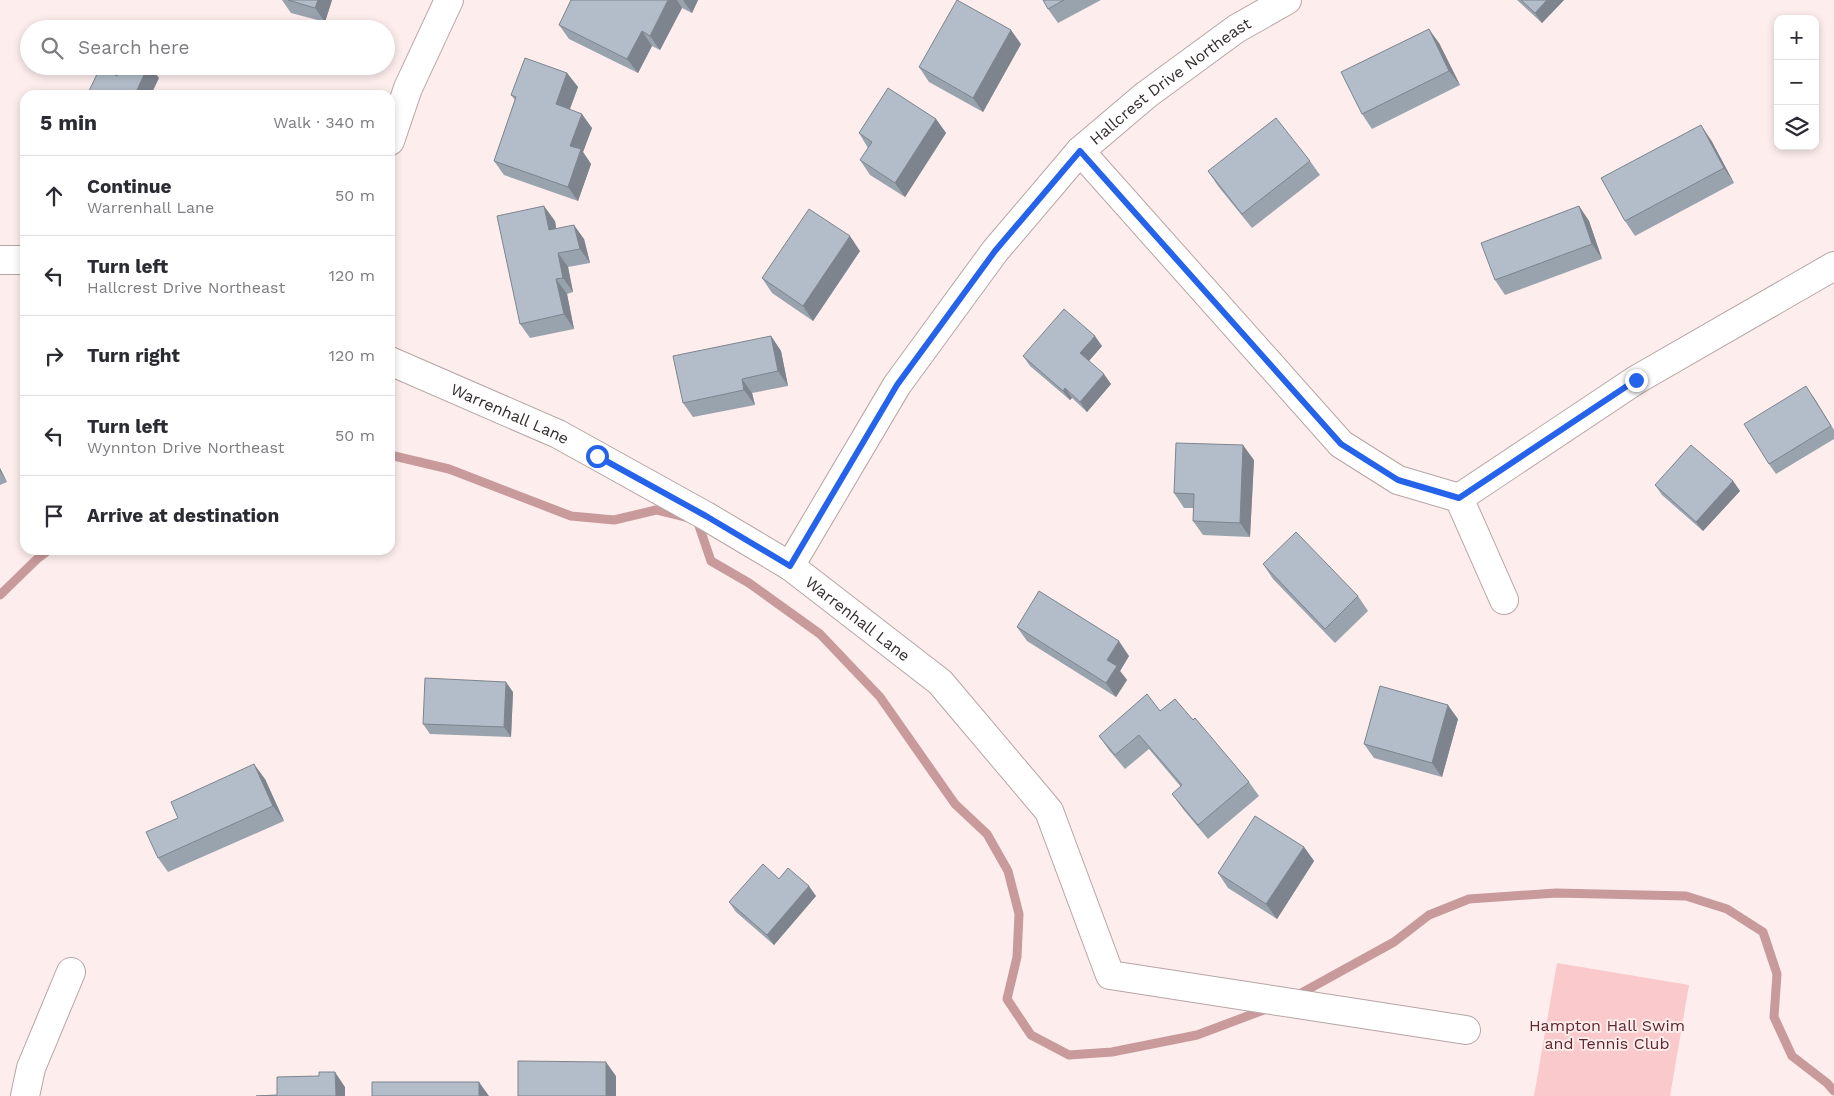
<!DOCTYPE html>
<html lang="en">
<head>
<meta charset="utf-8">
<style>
  :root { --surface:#fff; --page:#f2f2f3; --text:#2b2b33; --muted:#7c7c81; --line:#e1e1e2 }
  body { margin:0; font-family:"Work Sans",sans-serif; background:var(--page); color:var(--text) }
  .controls { position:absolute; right:15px; top:15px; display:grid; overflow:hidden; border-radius:10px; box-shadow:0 2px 8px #0003 }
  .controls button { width:45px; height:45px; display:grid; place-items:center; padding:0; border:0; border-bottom:1px solid var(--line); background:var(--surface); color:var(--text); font:25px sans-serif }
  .stop { position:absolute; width:15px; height:15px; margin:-11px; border:4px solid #2563eb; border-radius:50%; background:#fff }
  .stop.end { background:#2563eb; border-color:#fff; box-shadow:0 1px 5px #0008 }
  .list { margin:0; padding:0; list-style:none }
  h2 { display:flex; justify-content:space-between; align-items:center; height:65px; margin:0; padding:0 20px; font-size:21px }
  h2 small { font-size:16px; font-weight:400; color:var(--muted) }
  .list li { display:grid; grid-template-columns:32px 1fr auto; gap:15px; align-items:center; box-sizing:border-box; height:80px; padding:0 20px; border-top:1px solid var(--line) }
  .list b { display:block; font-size:19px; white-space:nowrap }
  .list p { margin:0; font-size:16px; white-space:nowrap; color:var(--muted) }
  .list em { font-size:16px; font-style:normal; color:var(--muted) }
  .icon { flex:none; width:28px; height:28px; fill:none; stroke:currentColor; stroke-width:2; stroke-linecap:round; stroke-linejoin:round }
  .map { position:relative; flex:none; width:1834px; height:1096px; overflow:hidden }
  .search { position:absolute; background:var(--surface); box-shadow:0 2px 8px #0003; left:20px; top:20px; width:375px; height:55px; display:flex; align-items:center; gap:12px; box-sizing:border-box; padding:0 18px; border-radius:28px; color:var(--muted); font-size:19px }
  .panel { position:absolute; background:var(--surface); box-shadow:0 2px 8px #0003; left:20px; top:90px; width:375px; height:465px; border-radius:15px }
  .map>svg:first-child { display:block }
  .green { fill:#f9c9cb }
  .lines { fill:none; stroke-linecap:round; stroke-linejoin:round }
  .stream { stroke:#c89a9c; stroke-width:9 }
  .minor-casing { stroke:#b7a5a5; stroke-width:30 }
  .minor { stroke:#fff; stroke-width:28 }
  .wall { fill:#99a3ad }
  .shaded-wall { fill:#7d848d }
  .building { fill:#b2bdc9; stroke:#7d848d }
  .route { stroke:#2563eb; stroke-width:6 }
  .labels { text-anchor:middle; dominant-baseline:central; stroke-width:4; stroke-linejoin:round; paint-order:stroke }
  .street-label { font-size:16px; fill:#332c2c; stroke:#fdeded }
  .park-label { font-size:16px; fill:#60262c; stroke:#fdeded }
</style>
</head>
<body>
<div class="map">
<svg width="1834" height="1096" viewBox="0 0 1834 1096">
  <rect width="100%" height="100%" fill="#fdeded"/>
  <path class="green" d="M1557 963 1689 985 1670 1096H1534Z"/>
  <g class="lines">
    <path class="stream" d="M390 455 449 469 571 516 614 520 656 510 697 520 711 561 749 583 820 634 880 697 955 804 987 834 1008 871 1019 914 1017 957 1007 999 1031 1035 1069 1055 1112 1052 1197 1035 1269 1008
      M0 595 37 559 49 550
      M1296 996 1394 942 1429 915 1469 899 1556 893 1686 896 1727 909 1763 932 1777 974 1774 1017 1792 1056 1827 1083 1834 1091"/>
    <defs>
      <g id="minor">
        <path d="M390 141 408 88 449 0"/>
        <path d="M1080 151 1341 444 1398 480 1459 498 1504 600"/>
        <path d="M0 260H25"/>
        <path id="s1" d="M390 361 558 434 706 516 790 566 940 682 1049 811 1110 975 1466 1030"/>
        <path d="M1459 498 1636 380 1834 266"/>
        <path id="s2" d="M790 566 897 385 995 251 1080 151 1146 95 1236 29 1287 0"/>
        <path d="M25 1096 31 1068 71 972"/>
      </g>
    </defs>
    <use href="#minor" class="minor-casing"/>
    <use href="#minor" class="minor"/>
  </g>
  <path class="wall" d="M282 0H332L325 22 291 13Z
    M571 0H698L692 13 682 8 660 50 652 46 638 73 569 39 559 25Z
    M1043 0H1101L1058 23 1048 9Z
    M1517 0H1564L1542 23Z
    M1439 43 1460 85 1372 129 1362 114Z
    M1021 44 983 112 929 82 919 67Z
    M567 73 578 87 570 109 592 128 583 152 591 164 578 201 504 175 494 161 515 100 511 95Z
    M936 119 946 133 905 197 870 175 860 160 868 148 859 133Z
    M1711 140 1734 183 1635 236 1625 221Z
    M1310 161 1320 175 1252 228 1218 186 1208 171Z
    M1579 206 1589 221 1602 259 1505 295 1495 280Z
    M555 221 556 229 584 239 590 263 568 267 573 292 567 294 574 329 530 338 520 324Z
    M860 251 813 321 772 293 762 278Z
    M771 336 781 351 788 386 752 393 755 405 693 417 683 403Z
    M1102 346 1089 361 1111 384 1087 412 1072 398 1070 400 1030 366 1023 356Z
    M1813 396 1834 430V439L1776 474 1769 464Z
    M1254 460 1250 537 1203 535 1193 521V508H1184L1174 493Z
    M0 468 7 482 0 485Z
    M1733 481 1740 491 1703 531 1662 495 1655 485Z
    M1263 564 1358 596 1368 611 1335 643 1273 579Z
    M1017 627 1129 656 1120 671 1127 680 1116 697 1027 641Z
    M513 692 511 737 430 734 423 724Z
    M1160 711 1193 720 1249 782 1259 796 1208 839 1183 809 1172 794 1181 787 1149 749 1125 769 1109 750 1099 736Z
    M1458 719 1442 777 1374 758 1364 744Z
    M265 779 284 821 168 872 158 858Z
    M1304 847 1314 861 1277 919 1228 888 1218 873Z
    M779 879 816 896 774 945 736 912 729 902Z"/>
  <path class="shaded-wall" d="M318 0H332L325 22 315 8Z
    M668 0H677L682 8 660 50 650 36Z
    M683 0H698L692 13Z
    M1547 0H1564L1542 23 1535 13Z
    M1429 29 1439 43 1460 85 1449 71Z
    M1011 30 1021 44 983 112 973 98Z
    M642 31 652 46 638 73 627 59Z
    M148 66H150L159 78 151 95H141L137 90Z
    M567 73 578 87 566 119 556 104Z
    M582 114 592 128 583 152 591 164 578 201 568 187 570 146Z
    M936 119 946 133 905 197 895 183Z
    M1701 125 1711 140 1734 183 1724 168Z
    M544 206 555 221 559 245 549 230Z
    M1579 206 1589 221 1602 259 1592 244Z
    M574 225 584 239 590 263 580 249Z
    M850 236 860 251 813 321 803 306Z
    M558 253 568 267 573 292 563 278Z
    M556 279 567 294 574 329 564 314Z
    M771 336 781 351 788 386 778 371Z
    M1095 336 1102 346 1087 363 1080 353Z
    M1104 374 1111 384 1087 412 1080 402Z
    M742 379 752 393 755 405 744 390Z
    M1065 388 1072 398 1070 400 1063 391Z
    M1243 445 1254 460 1250 537 1240 523Z
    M0 468 7 482 0 471Z
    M1733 481 1740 491 1703 531 1696 522Z
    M1119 641 1129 656 1120 671 1127 680 1116 697 1106 683 1107 660Z
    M506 682 513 692 511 737 504 727Z
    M1448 705 1458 719 1442 777 1432 763Z
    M254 764 265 779 284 821 273 806Z
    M1304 847 1314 861 1277 919 1266 904Z
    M809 886 816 896 774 945 767 935Z
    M606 1062 616 1076V1096H606Z
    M335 1072 345 1087V1096H336Z
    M479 1082 489 1096H479Z"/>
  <path class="building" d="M288 0H318L315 8Z
    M571 0H668L650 36 642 31 627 59 559 25Z
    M957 0 1011 30 973 98 919 67Z
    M1043 0H1064L1048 9Z
    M1521 0H1547L1535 13Z
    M1429 29 1449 71 1362 114 1341 72Z
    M525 58 567 73 556 104 582 114 570 146 581 149 568 187 494 161 516 97 511 95Z
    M121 66H148L137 90 148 95H87L100 68 117 76Z
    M888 88 936 119 895 183 860 160 872 142 859 133Z
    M1276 118 1310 161 1242 214 1208 171Z
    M1701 125 1724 168 1625 221 1601 178Z
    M544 206 549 230 574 225 580 249 558 253 563 278 556 279 564 314 520 324 497 216Z
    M1579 206 1592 244 1495 280 1481 243Z
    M809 209 850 236 803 306 762 278Z
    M1064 309 1095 336 1080 353 1104 374 1080 402 1065 388 1063 391 1023 356Z
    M771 336 778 371 742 379 744 390 683 403 673 356Z
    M1806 386 1831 426 1769 464 1744 424Z
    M1176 443 1243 445 1240 523 1193 521 1194 494 1174 493Z
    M1691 445 1733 481 1696 522 1655 485Z
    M1296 532 1358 596 1325 629 1263 564Z
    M1039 591 1119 641 1107 660 1117 666 1106 683 1017 627Z
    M425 678 506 682 504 727 423 724Z
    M1380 686 1448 705 1432 763 1364 744Z
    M1147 694 1160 711 1175 699 1193 720 1195 718 1249 782 1198 825 1172 794 1182 785 1139 735 1115 755 1099 736Z
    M254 764 273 806 158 858 146 832 178 818 171 802Z
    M1255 816 1304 847 1266 904 1218 873Z
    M763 864 779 879 788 868 809 886 767 935 729 902Z
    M518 1061 606 1062V1096H518Z
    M319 1072H335L336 1096H256L277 1095V1077L319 1076Z
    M372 1082H479V1096H372Z"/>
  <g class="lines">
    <path class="route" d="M597 456 706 516 790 566 897 385 995 251 1080 151 1341 444 1398 480 1459 498 1636 380"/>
  </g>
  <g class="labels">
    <g class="street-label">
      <text stroke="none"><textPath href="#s2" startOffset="622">Hallcrest Drive Northeast</textPath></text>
      <text stroke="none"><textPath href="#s1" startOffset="131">Warrenhall Lane</textPath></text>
      <text stroke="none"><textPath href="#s1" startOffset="536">Warrenhall Lane</textPath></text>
    </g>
    <g class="park-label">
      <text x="1607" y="1025">Hampton Hall Swim<tspan x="1607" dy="18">and Tennis Club</tspan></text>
    </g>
  </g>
</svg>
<div class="controls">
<button>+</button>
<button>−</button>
<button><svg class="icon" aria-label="layers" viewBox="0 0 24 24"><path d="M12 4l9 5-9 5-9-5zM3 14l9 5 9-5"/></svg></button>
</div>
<div class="stop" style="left:597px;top:456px"></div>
<div class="stop end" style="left:1636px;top:380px"></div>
<div class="search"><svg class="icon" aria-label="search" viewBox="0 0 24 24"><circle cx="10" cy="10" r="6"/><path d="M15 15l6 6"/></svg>Search here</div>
<section class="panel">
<h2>5 min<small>Walk · 340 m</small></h2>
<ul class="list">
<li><svg class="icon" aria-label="ahead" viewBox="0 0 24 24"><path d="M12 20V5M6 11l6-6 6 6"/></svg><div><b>Continue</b><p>Warrenhall Lane</p></div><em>50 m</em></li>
<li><svg class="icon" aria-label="left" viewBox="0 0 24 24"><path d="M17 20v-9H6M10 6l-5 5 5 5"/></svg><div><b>Turn left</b><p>Hallcrest Drive Northeast</p></div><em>120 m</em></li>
<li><svg class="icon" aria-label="right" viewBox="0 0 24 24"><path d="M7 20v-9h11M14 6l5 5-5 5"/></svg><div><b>Turn right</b></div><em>120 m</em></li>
<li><svg class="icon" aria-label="left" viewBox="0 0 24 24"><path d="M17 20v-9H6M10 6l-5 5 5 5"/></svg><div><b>Turn left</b><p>Wynnton Drive Northeast</p></div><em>50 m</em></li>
<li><svg class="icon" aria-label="arrive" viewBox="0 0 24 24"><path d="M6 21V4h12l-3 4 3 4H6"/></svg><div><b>Arrive at destination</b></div></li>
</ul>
</section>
</div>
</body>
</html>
